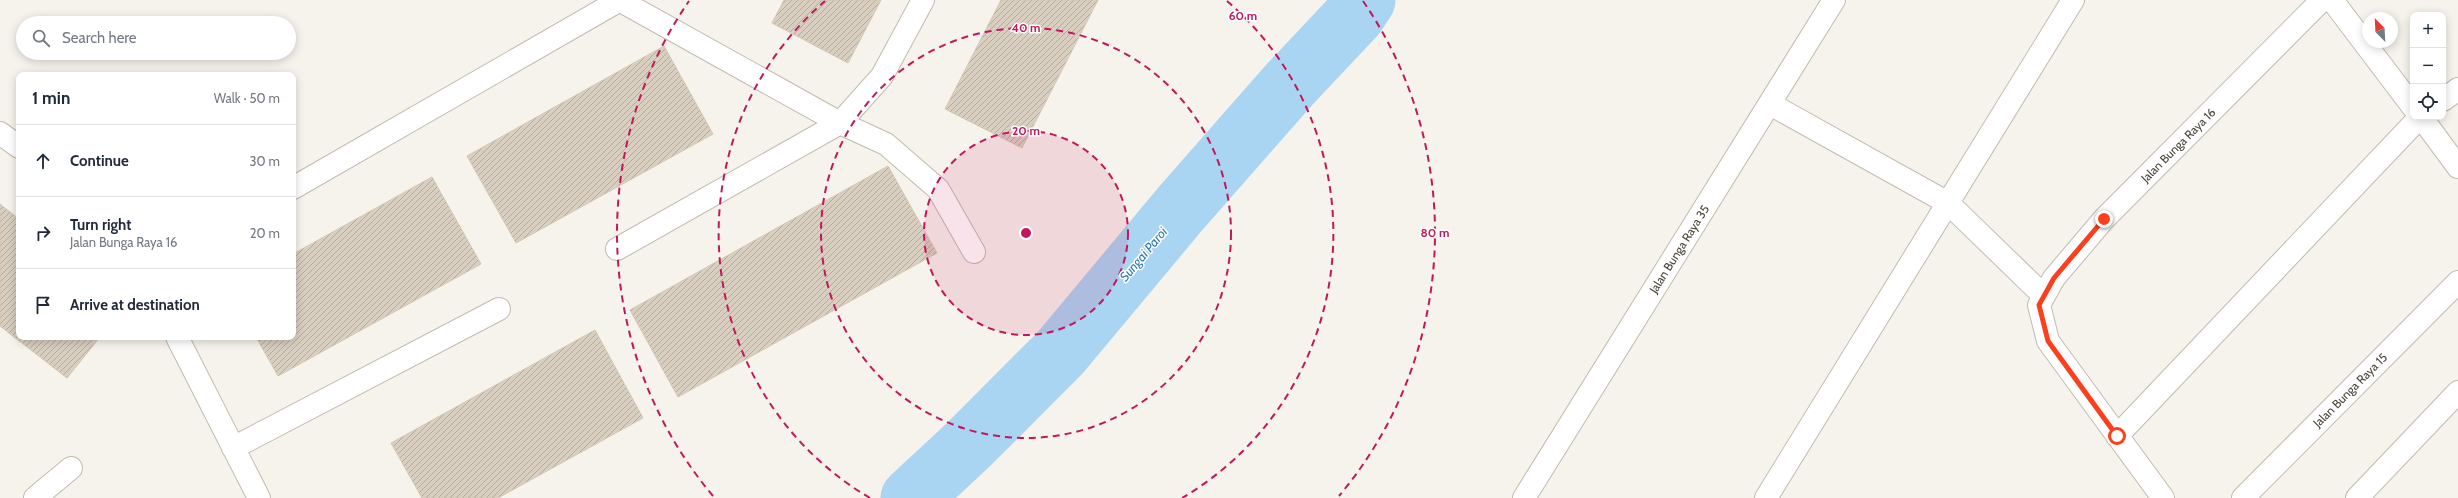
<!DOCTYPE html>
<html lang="en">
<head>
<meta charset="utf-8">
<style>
  :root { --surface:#fff; --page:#f2f2f3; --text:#1f2937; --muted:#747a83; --line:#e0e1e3 }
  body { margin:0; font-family:Cabin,sans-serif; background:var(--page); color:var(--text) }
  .controls { position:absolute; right:12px; top:12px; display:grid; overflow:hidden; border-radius:8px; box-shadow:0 2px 10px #0003 }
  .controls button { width:36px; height:36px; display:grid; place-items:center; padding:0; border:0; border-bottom:1px solid var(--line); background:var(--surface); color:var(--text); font:20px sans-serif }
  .compass { position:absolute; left:2362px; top:12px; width:36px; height:36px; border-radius:50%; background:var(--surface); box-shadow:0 2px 10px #0003; rotate:336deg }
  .stop { position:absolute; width:12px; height:12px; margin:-9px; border:3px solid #fc3f1d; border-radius:50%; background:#fff }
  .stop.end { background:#fc3f1d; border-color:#fff; box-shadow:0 1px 4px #0008 }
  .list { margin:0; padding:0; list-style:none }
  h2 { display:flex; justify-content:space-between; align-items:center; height:52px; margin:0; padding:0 16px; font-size:17px }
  h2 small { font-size:13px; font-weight:400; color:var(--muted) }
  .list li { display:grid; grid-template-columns:26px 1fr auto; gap:12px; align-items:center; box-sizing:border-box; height:72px; padding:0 16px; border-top:1px solid var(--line) }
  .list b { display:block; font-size:15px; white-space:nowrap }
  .list p { margin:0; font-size:13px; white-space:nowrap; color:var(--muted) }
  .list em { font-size:13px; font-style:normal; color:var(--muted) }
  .icon { flex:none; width:22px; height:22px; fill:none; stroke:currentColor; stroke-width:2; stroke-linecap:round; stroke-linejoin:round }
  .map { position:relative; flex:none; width:2458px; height:498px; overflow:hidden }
  .search { position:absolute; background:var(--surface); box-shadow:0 2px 10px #0003; left:16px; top:16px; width:280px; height:44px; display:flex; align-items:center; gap:10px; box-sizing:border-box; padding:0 14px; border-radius:22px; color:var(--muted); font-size:15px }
  .panel { position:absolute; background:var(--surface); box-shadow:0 2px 10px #0003; left:16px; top:72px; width:280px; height:268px; border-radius:8px }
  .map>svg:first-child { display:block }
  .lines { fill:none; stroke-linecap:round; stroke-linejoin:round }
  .river { stroke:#a9d4f2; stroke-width:61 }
  .building { fill:url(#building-hatch); stroke:#d3c7b4 }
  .minor-casing { stroke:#c2bbae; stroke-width:24 }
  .minor { stroke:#fff; stroke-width:22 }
  .route { stroke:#fc3f1d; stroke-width:5 }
  .ring { fill:none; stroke:#c2185b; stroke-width:2; stroke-dasharray:7 5 }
  .labels { text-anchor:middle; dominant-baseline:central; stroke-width:3; stroke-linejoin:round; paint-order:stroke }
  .street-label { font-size:12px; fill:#4b4439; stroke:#fff }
  .water-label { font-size:13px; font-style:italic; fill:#2e7ab2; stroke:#fff }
  .centre { fill:#c2185b; stroke:#fff; stroke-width:2 }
  .ring-label { font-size:12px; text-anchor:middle; font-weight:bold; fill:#c2185b; stroke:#fff; stroke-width:3; stroke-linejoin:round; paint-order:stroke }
</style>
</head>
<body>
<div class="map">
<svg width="2458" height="498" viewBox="0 0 2458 498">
  <defs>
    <pattern id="building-hatch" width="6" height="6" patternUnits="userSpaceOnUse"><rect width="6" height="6" fill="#d8cfc1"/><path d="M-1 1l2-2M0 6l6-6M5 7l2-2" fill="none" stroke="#b1aa9e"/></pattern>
  </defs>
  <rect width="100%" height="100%" fill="#f6f3ec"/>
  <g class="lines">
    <path class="river" d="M911 498 967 446 1060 353 1181 208 1290 84 1355 15 1365 0"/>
  </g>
  <path class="building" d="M784 0H881L848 63 772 23Z
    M1001 0H1098L1022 148 945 109Z
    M664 46 713 134 516 243 467 156Z
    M888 166 937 253 678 397 630 310Z
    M432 177 481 264 278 376 256 337H293V254Z
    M0 204 19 219V337H100L67 378 0 326Z
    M595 330 643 418 498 498H422L391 443Z"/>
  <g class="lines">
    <defs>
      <path id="minor" d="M619 0 840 123 886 144 938 189 974 252
        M2332 0 2413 107
        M2443 100 2458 89
        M1770 104 1948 203 2044 296
        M2421 117 2458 167
        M0 133 19 147
        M293 188 620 0
        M617 249 840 123 882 76 923 0
        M177 337 259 498
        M2117 436 2420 117
        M233 448 499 309
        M35 498 71 468
        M1524 498 1834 0
        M1766 498 2073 0
        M2163 498 2048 341 2039 305 2054 278 2104 219 2322 0
        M2243 498 2458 282
        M2357 498 2458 392"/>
    </defs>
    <use href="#minor" class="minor-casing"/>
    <use href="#minor" class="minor"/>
  </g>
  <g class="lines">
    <path class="route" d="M2104 219 2054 278 2039 305 2048 341 2117 436"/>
  </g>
  <circle cx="1026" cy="233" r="102" fill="#c2185b" fill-opacity=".12"/>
  <g class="ring">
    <circle cx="1026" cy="233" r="102"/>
    <circle cx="1026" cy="233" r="205"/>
    <path d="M870 498A307 307 0 0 1 825 1M1227 1A307 307 0 0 1 1182 498"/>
    <path d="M713 496A409 409 0 0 1 689 1M1363 1A409 409 0 0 1 1339 496"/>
  </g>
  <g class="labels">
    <g class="street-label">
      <text transform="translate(2178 145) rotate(-45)">Jalan Bunga Raya 16</text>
      <text transform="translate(1679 249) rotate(-58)">Jalan Bunga Raya 35</text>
      <text transform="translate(2350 390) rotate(-45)">Jalan Bunga Raya 15</text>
    </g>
    <g class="water-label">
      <text transform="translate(1143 254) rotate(-50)">Sungai Paroi</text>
    </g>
  </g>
  <circle cx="1026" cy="233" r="6" class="centre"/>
  <g class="ring-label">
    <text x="1243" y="20">60 m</text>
    <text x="1026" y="32">40 m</text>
    <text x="1026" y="135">20 m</text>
    <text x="1435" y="237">80 m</text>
  </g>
</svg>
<div class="controls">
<button>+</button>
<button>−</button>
<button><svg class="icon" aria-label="locate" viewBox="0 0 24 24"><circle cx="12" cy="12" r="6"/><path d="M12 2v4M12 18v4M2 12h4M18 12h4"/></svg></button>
</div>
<svg class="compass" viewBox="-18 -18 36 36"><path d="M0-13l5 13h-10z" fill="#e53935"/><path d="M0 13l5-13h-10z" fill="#747a83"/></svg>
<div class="stop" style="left:2117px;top:436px"></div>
<div class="stop end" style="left:2104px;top:219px"></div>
<div class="search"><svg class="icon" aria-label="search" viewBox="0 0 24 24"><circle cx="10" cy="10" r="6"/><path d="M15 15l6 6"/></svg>Search here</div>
<section class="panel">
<h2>1 min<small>Walk · 50 m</small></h2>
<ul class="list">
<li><svg class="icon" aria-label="ahead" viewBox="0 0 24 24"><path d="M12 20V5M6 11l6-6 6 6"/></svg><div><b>Continue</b></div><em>30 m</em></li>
<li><svg class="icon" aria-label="right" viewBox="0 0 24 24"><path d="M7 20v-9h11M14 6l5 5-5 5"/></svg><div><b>Turn right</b><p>Jalan Bunga Raya 16</p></div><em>20 m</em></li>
<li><svg class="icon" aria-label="arrive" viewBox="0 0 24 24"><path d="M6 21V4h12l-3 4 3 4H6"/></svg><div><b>Arrive at destination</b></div></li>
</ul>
</section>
</div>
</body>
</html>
